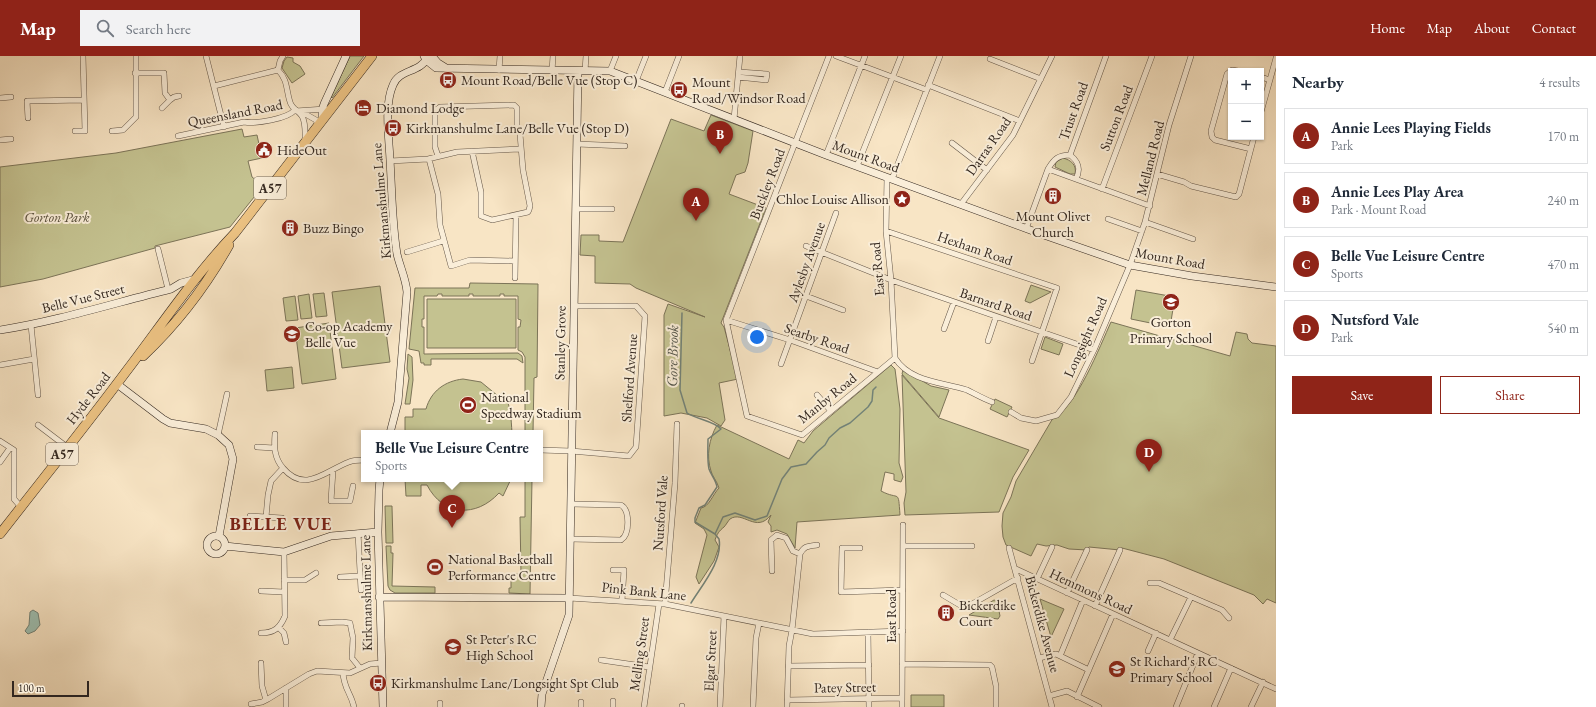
<!DOCTYPE html>
<html lang="en">
<head>
<meta charset="utf-8">
<style>
  :root { --surface:#fff; --page:#f2f2f3; --text:#1f2937; --muted:#747a83; --line:#e0e1e3; --accent:#8f2418 }
  body { margin:0; font-family:"EB Garamond",serif; background:var(--page); color:var(--text) }
  .controls { position:absolute; right:12px; top:12px; display:grid; overflow:hidden; border-radius:0px; box-shadow:0 1px 3px #0004 }
  .controls button { width:36px; height:36px; display:grid; place-items:center; padding:0; border:0; border-bottom:1px solid var(--line); background:var(--surface); color:var(--text); font:20px sans-serif }
  .scale { position:absolute; left:12px; bottom:10px; width:77px; box-sizing:border-box; padding-left:4px; border:2px solid #33271f; border-top:0; font-size:11px; line-height:14px; white-space:nowrap; color:#33271f; -webkit-text-stroke:3px #faeed9; paint-order:stroke }
  .you { position:absolute; left:757px; top:281px; width:14px; height:14px; margin:-10px; border:3px solid #fff; border-radius:50%; background:#1a73e8; box-shadow:0 0 0 6px #1a73e833 }
  .badge { display:grid; place-items:center; width:26px; height:26px; border-radius:50%; background:var(--accent); color:#fff; font-size:13px; font-weight:700 }
  .pin { position:absolute; translate:-50% -33px; filter:drop-shadow(0 1px 2px #0008) }
  .pin::after { content:''; position:absolute; top:21px; width:14px; height:12px; background:inherit; clip-path:polygon(0 0,100% 0,50% 100%) }
  .popup { position:absolute; left:361px; top:374px; width:182px; height:52px; box-sizing:border-box; display:grid; place-content:center; border-radius:0px; background:var(--surface); filter:drop-shadow(0 1px 3px #0005); font-size:13px; white-space:nowrap; color:var(--muted) }
  .popup b { font-size:15px; color:var(--text) }
  .popup::after { content:''; position:absolute; left:50%; top:100%; margin-left:-8px; border:8px solid transparent; border-top-color:var(--surface) }
  .list { margin:0; padding:0; list-style:none }
  h2 { display:flex; justify-content:space-between; align-items:center; height:52px; margin:0; padding:0 16px; font-size:17px }
  h2 small { font-size:13px; font-weight:400; color:var(--muted) }
  .list li { display:grid; grid-template-columns:26px 1fr auto; gap:12px; align-items:center; box-sizing:border-box; height:56px; margin:0 8px 8px; padding:0 8px; border:1px solid var(--line); border-radius:0px }
  .list b { display:block; font-size:15px; white-space:nowrap }
  .list p { margin:0; font-size:13px; white-space:nowrap; color:var(--muted) }
  .list em { font-size:13px; font-style:normal; color:var(--muted) }
  .actions { display:flex; gap:8px; padding:12px 16px }
  .actions a { flex:1; padding:9px 0; border:1px solid var(--accent); border-radius:0px; text-align:center; font-size:14px; color:var(--accent) }
  .actions .main { background:var(--accent); color:#fff }
  .icon { flex:none; width:22px; height:22px; fill:none; stroke:currentColor; stroke-width:2; stroke-linecap:round; stroke-linejoin:round }
  .map { position:relative; flex:none; width:1276px; height:651px; overflow:hidden }
  header { display:flex; align-items:center; gap:24px; box-sizing:border-box; height:56px; padding:0 20px; background:var(--accent); color:#fff }
  header strong { font-size:19px }
  nav { display:flex; gap:22px; margin-inline-start:auto; font-size:14px }
  .search { width:280px; height:36px; background:var(--page); display:flex; align-items:center; gap:10px; box-sizing:border-box; padding:0 14px; border-radius:0px; color:var(--muted); font-size:15px }
  main { display:flex }
  aside { flex:1; background:var(--surface) }
  .map>svg:first-child { display:block }
  .green { fill:#c4c290; stroke:#7c7458 }
  .water { fill:#9ebfb1; stroke:#738277 }
  .lines { fill:none; stroke-linecap:round; stroke-linejoin:round }
  .stream { stroke:#738277; stroke-width:1.5 }
  .street-casing { stroke:#645648; stroke-width:6 }
  .secondary-casing { stroke:#33271f; stroke-width:8 }
  .highway-casing { stroke:#33271f; stroke-width:10 }
  .street { stroke:#faeed9; stroke-width:5 }
  .secondary { stroke:#faeed9; stroke-width:7 }
  .highway { stroke:#ecc282; stroke-width:9 }
  .labels { text-anchor:middle; dominant-baseline:central; stroke-width:4; stroke-linejoin:round; paint-order:stroke }
  .shield { fill:#faeed9; stroke:#6f6357; stroke-width:1 }
  .shield-label { font-size:13px; font-weight:bold; fill:#33271f }
  .poi-label { font-size:14px; fill:#33271f; stroke:#faeed9; text-anchor:start }
  .street-label { font-size:14px; fill:#33271f; stroke:#faeed9 }
  .park-label { font-size:14px; font-style:italic; fill:#574e3b; stroke:#faeed9 }
  .water-label { font-size:15px; font-style:italic; fill:#53554b; stroke:#faeed9 }
  .district-label { font-size:18px; font-weight:bold; letter-spacing:1px; fill:#7a1f14; stroke:#faeed9 }
</style>
</head>
<body>
<header>
<strong>Map</strong>
<div class="search"><svg class="icon" aria-label="search" viewBox="0 0 24 24"><circle cx="10" cy="10" r="6"/><path d="M15 15l6 6"/></svg>Search here</div>
<nav><a>Home</a><a>Map</a><a>About</a><a>Contact</a></nav>
</header>
<main>
<div class="map">
<svg width="1276" height="651" viewBox="0 0 1276 651">
  <rect width="100%" height="100%" fill="#f8e5c5"/>
  <filter id="stains"><feTurbulence type="fractalNoise" baseFrequency=".005" numOctaves="4"/><feColorMatrix values="0 0 0 0 .2 0 0 0 0 .09 0 0 0 0 .02 0 0 0 .5 -.17"/></filter>
  <radialGradient id="worn" r=".72"><stop offset=".6" stop-color="#630" stop-opacity="0"/><stop offset="1" stop-color="#630" stop-opacity=".3"/></radialGradient>
  <path class="green" d="M350 0H364L332 42 331 41Z
    M287 1 293 2V6L300 10 305 18 292 27 282 12 284 5Z
    M711 59 753 75 748 107 745 116 736 119 729 138 766 152 721 267 724 271 738 323 719 327 725 364 721 370 707 362 681 357 664 360V259L668 248 705 261 636 232 630 228 595 227V200L580 199 581 179H599V185L623 186 671 63 704 75Z
    M242 73 244 81 257 79 262 102 248 105 252 121 263 130 230 171 155 190V192L43 223 0 231V111L116 97Z
    M1063 102C1071 104 1077 109 1075 118H1070L1055 111 1056 106Z
    M470 227 538 228 537 321 534 322 533 377H525V301L522 296 518 294V271H520L521 264 518 263V240H504V238H500V240H473V238H469V240H442V238H438L437 240H424V263H422V271H424V298L518 297 522 300 523 307 517 303H431V309H424V307H421L419 295 409 293 415 232H469Z
    M1031 229 1051 236 1030 247 1025 245Z
    M380 230 390 306 342 312 332 236Z
    M1136 234 1175 241 1170 271 1131 263Z
    M324 237 327 260 316 261 313 238Z
    M309 238 312 262 301 263 298 240Z
    M295 240 298 264 286 265 283 242Z
    M427 243H516V292H427Z
    M1111 266 1230 300 1236 276 1247 278 1248 283 1252 287 1276 290V547L1267 543 1263 548 1254 539 1164 503 1122 492 1120 494 1089 491 1087 494 1069 493 1057 489 1046 490 1037 488 1031 500 1006 489 1003 481 1002 470 1003 457 1011 441 1016 425 1053 362C1076 352 1100 290 1111 266Z
    M329 267 336 323 302 328 295 272Z
    M1045 281 1063 288 1059 299 1041 293Z
    M408 298 412 301 413 324 410 348H405L409 322 407 313Z
    M891 309 895 313 900 353 899 407 903 421 901 426 894 424V418L885 416 881 435C900 445 898 432 900 459L797 466 795 492 787 478 777 474 771 476V470L768 466 771 459C756 478 743 454 730 463 728 465 726 469 724 471 719 475 717 478 715 484L719 491 714 505 699 528 696 521 707 479 704 473 695 467 701 452C709 451 713 438 719 432 717 425 712 420 711 415 706 400 709 383 717 369L789 403 798 384 804 387 813 375Z
    M292 311 294 332 267 335 265 314Z
    M903 314 931 330 949 334 939 361 902 318Z
    M902 319 939 362 1029 394 1013 421 999 456 905 459 904 447 906 436Z
    M463 323 481 326 498 340 503 336C511 349 511 362 512 377H405V361H413V353H426C431 335 445 325 463 323Z
    M995 343 1012 351 1007 361 990 353Z
    M405 423H511L503 440 499 437C476 462 443 460 427 429H421V440H406Z
    M525 423H532L530 538 509 537V532H511V518H521L520 461H525Z
    M385 450H392L393 487H386Z
    M386 490H391V497H393L392 530 435 531V537H395L390 534 388 530Z
    M1040 543 1064 553 1051 581Z
    M994 544 997 545 1000 560 998 563 969 559Z
    M911 639H944V651H911Z"/>
  <path class="water" d="M33 554 38 557 40 569 35 575 28 578 25 575 29 569 30 556Z"/>
  <g class="lines">
    <path class="stream" d="M682 257 680 334 687 357C696 363 716 366 721 373L708 383C708 393 707 403 709 413 711 419 716 424 717 431L705 449 699 452 695 462V466L715 478 719 483C723 505 702 529 691 547
      M715 478 723 461 735 457 755 464 767 460 782 423 791 411 806 408 817 396 825 389 829 382 840 372 850 367 868 351 872 345 873 334 876 331"/>
    <defs>
      <path id="street" d="M206 0 224 71
        M283 0 280 5 278 14C288 24 286 34 290 46 292 53 298 54 302 60 306 67 305 77 305 85
        M836 0 927 34
        M990 3 1041 23
        M499 14 500 0
        M552 15 553 0
        M585 15 586 0
        M610 15 616 0
        M1238 15 1232 14 1227 18 1211 75 1212 81 1215 84 1251 93
        M135 17H164L165 37 170 44 174 41 179 40
        M738 21 766 24 767 18 739 16
        M1261 21 1270 24
        M636 25 646 0
        M928 29 1020 65
        M214 30 278 14
        M665 36 679 0
        M0 42 11 41
        M162 52 170 44
        M296 55 325 53
        M300 55 316 64 318 69
        M1261 56 1276 2
        M28 62 27 45 84 44
        M734 63 740 0
        M75 75H85L83 0
        M112 75 123 74 136 61V0
        M178 80 244 66C256 68 287 63 295 54
        M0 84 11 83
        M952 87 987 114
        M577 88 625 90
        M826 99 865 0
        M1070 99C1079 106 1081 113 1076 123
        M438 100 435 91V58L437 53 440 51 514 49 517 52V70L520 78 523 114 530 150 529 154 528 156 492 164 481 160V136L472 95
        M429 103 438 138 440 169 451 210 470 204 515 205
        M390 105 428 103 457 96 520 93
        M857 110 901 0
        M1048 113 1150 150
        M1157 118 1184 126 1191 130 1236 141 1239 138 1254 81
        M887 122 886 175 891 224 895 302
        M892 123 940 0
        M1102 133 1152 0
        M961 148 1013 79 1052 0
        M576 153H612
        M1108 163 1142 175
        M1145 166 1193 183
        M1026 173 1048 113C1054 103 1058 99 1070 99L1106 0
        M886 175 1057 232 1032 305
        M806 190 891 224 1094 294
        M158 193 168 233
        M407 196 443 185
        M515 222 516 160
        M806 240 843 254
        M726 264 829 0
        M726 264 747 360 802 379 895 302
        M726 264 790 284 878 316
        M31 269 38 339
        M944 273 954 246
        M988 285 996 261
        M895 302C910 326 942 326 967 334 975 338 984 343 992 346
        M781 308 836 157
        M0 309 34 303
        M817 339 831 355
        M1011 356 1021 362 1036 365 1057 359 1071 341 1094 294 1130 209 1145 166 1169 69 1191 0
        M38 369 67 391
        M275 378C274 390 274 402 283 412 305 438 325 415 349 406 353 404 359 404 364 404
        M218 379 227 338
        M0 385 14 394V443L21 451
        M257 391 274 392
        M540 394 571 395 629 400 636 391 645 260 636 250H574
        M0 406 10 392
        M333 414 331 445H350L353 430
        M250 460 266 461
        M282 462 266 461 268 439 271 425 283 412
        M358 477 361 534
        M570 483 621 484C630 478 630 454 621 449L571 448
        M903 490H972
        M860 492H842L841 536 903 534
        M1009 492 1052 651
        M1016 513 1276 633
        M613 514H624L622 545
        M772 515 771 484 777 479 786 482 793 495 800 498
        M340 521 360 520
        M1037 523 1052 491
        M284 524H305L316 517
        M1150 527H1159L1222 554 1229 562
        M261 535 284 536
        M1067 537 1087 494
        M943 539 965 552 1018 522
        M569 542 665 548 813 578 903 575
        M665 548 675 427 677 368
        M1095 550 1120 494
        M321 567 342 566 350 567 353 582 352 602 360 612
        M278 571 284 577 286 586
        M868 576 869 651
        M261 577C274 577 280 572 285 560L284 496
        M1170 584 1191 541
        M1148 595 1156 577
        M1060 600 1083 544
        M1039 602 1056 598 1089 614
        M601 604 649 611
        M261 607 262 630 266 644
        M902 608 990 609 992 611 996 630V651
        M788 610 869 609
        M343 617C344 633 351 637 354 651
        M286 632V651
        M1049 640 1067 635 1099 651
        M1077 641 1113 558
        M787 644 902 642
        M440 647V651
        M251 648 262 646 268 643 309 618 317 615 350 617 370 608 381 607
        M581 651V646
        M613 651V645
        M644 651 659 548
        M682 651V650
        M720 651 724 560
        M753 651 756 582 759 567
        M787 651 789 590 792 574 800 498C804 490 808 490 817 489
        M902 651 903 469
        M1176 651 1198 597
        M1214 651 1231 612
        M1251 651 1263 626"/>
      <path id="secondary" d="M424 0 426 4 436 12 610 15 826 99 1041 178 1130 209 1192 220 1276 231
        M432 0 438 7 446 12
        M322 64V54L324 48 346 0
        M0 274C58 265 114 247 171 233L181 227 196 223
        M117 328 163 363 170 367 206 373 218 379 229 389 233 403 219 480
        M390 377 398 346 407 236C406 223 400 211 397 198 392 167 392 135 390 104 389 81 384 49 393 29 399 13 420 17 427 2
        M380 423 379 434 378 476 383 651
        M207 489a9 9 0 1 1 18 0a9 9 0 1 1-18 0Z
        M225 490 284 496 331 480 378 476
        M379 541 569 542
        M541 651 542 638 569 559 578 15"/>
      <path id="highway" d="M143 300C178 267 206 230 229 189
        M0 478C42 424 84 372 125 317 161 270 194 220 235 177L372 0"/>
    </defs>
    <use href="#street" class="street-casing"/>
    <use href="#secondary" class="secondary-casing"/>
    <use href="#highway" class="highway-casing"/>
    <use href="#street" class="street"/>
    <use href="#secondary" class="secondary"/>
    <use href="#highway" class="highway"/>
  </g>
  <defs>
    <symbol id="bus-disc" viewBox="-11 -11 22 22"><circle r="9.5" fill="#8f2418" stroke="#faeed9"/><path d="M-5-6H5V4H4V6H2V4H-2V6H-4V4H-5ZM-3.5-4V0h7V-4ZM-3.5 1.2v1.5H-2V1.2ZM2 1.2v1.5H3.5V1.2Z" fill="#fff"/></symbol>
    <symbol id="hotel-disc" viewBox="-11 -11 22 22"><circle r="9.5" fill="#8f2418" stroke="#faeed9"/><path d="M-6-4.5h1.5V1H6V5H4.5V3h-9V5H-6ZM-4 0a1.8 1.8 0 1 1 3.6 0ZM.5 0V-2.5h3Q6-2.5 6 0Z" fill="#fff"/></symbol>
    <symbol id="civic-disc" viewBox="-11 -11 22 22"><circle r="9.5" fill="#8f2418" stroke="#faeed9"/><path d="M-.6-6.5H3V-4.5H.6V-3L4-1V1h2V6H-6V1h2V-1L-.6-3ZM-1.2 2.5V6h2.4V2.5Z" fill="#fff"/></symbol>
    <symbol id="building-disc" viewBox="-11 -11 22 22"><circle r="9.5" fill="#8f2418" stroke="#faeed9"/><path d="M-4-6H4V6H1V3H-1V6H-4ZM-2.5-4.3h1.7v1.8h-1.7ZM.8-4.3h1.7v1.8H.8ZM-2.5-1h1.7V.8h-1.7ZM.8-1h1.7V.8H.8Z" fill="#fff"/></symbol>
    <symbol id="sight-disc" viewBox="-11 -11 22 22"><circle r="9.5" fill="#8f2418" stroke="#faeed9"/><path d="M0-6L1.8-2.2L6-1.7L2.9 1.2L3.7 5.4L0 3.3L-3.7 5.4L-2.9 1.2L-6-1.7L-1.8-2.2Z" fill="#fff"/></symbol>
    <symbol id="school-disc" viewBox="-11 -11 22 22"><circle r="9.5" fill="#8f2418" stroke="#faeed9"/><path d="M0-5L7-2L0 1L-7-2ZM-4 1L0 2.5L4 1V4Q0 6-4 4Z" fill="#fff"/></symbol>
    <symbol id="stadium-disc" viewBox="-11 -11 22 22"><circle r="9.5" fill="#8f2418" stroke="#faeed9"/><path d="M0-5a6.5 5 0 1 0 0 10a6.5 5 0 1 0 0-10ZM-3.5-1.8h7v3.6h-7Z" fill="#fff"/></symbol>
  </defs>
  <g fill-rule="evenodd">
    <use href="#bus-disc" x="438" y="14" width="20" height="20"/>
    <use href="#bus-disc" x="669" y="24" width="20" height="20"/>
    <use href="#hotel-disc" x="353" y="42" width="20" height="20"/>
    <use href="#bus-disc" x="383" y="62" width="20" height="20"/>
    <use href="#civic-disc" x="254" y="84" width="20" height="20"/>
    <use href="#building-disc" x="1043" y="130" width="20" height="20"/>
    <use href="#sight-disc" x="892" y="133" width="20" height="20"/>
    <use href="#building-disc" x="280" y="162" width="20" height="20"/>
    <use href="#school-disc" x="1161" y="236" width="20" height="20"/>
    <use href="#school-disc" x="282" y="268" width="20" height="20"/>
    <use href="#stadium-disc" x="458" y="339" width="20" height="20"/>
    <use href="#stadium-disc" x="425" y="501" width="20" height="20"/>
    <use href="#building-disc" x="936" y="547" width="20" height="20"/>
    <use href="#school-disc" x="443" y="581" width="20" height="20"/>
    <use href="#school-disc" x="1107" y="603" width="20" height="20"/>
    <use href="#bus-disc" x="368" y="617" width="20" height="20"/>
  </g>
  <g class="labels">
    <g class="shield">
      <rect x="254" y="121" width="32" height="22" rx="3"/>
      <rect x="46" y="387" width="32" height="22" rx="3"/>
    </g>
    <g class="shield-label">
      <text x="270" y="132">A57</text>
      <text x="62" y="398">A57</text>
    </g>
    <g class="poi-label">
      <text x="461" y="24">Mount Road/Belle Vue (Stop C)</text>
      <text x="692" y="26">Mount<tspan x="692" dy="16">Road/Windsor Road</tspan></text>
      <text x="376" y="52">Diamond Lodge</text>
      <text x="406" y="72">Kirkmanshulme Lane/Belle Vue (Stop D)</text>
      <text x="277" y="94">HideOut</text>
      <text x="889" y="143" text-anchor="end">Chloe Louise Allison</text>
      <text x="1053" y="160" text-anchor="middle">Mount Olivet<tspan x="1053" dy="16">Church</tspan></text>
      <text x="303" y="172">Buzz Bingo</text>
      <text x="1171" y="266" text-anchor="middle">Gorton<tspan x="1171" dy="16">Primary School</tspan></text>
      <text x="305" y="270">Co-op Academy<tspan x="305" dy="16">Belle Vue</tspan></text>
      <text x="481" y="341">National<tspan x="481" dy="16">Speedway Stadium</tspan></text>
      <text x="448" y="503">National Basketball<tspan x="448" dy="16">Performance Centre</tspan></text>
      <text x="959" y="549">Bickerdike<tspan x="959" dy="16">Court</tspan></text>
      <text x="466" y="583">St Peter's RC<tspan x="466" dy="16">High School</tspan></text>
      <text x="1130" y="605">St Richard's RC<tspan x="1130" dy="16">Primary School</tspan></text>
      <text x="391" y="627">Kirkmanshulme Lane/Longsight Spt Club</text>
    </g>
    <g class="street-label">
      <text transform="translate(1073 55) rotate(-70)">Trust Road</text>
      <text transform="translate(235 57) rotate(-11)">Queensland Road</text>
      <text transform="translate(1116 62) rotate(-69)">Sutton Road</text>
      <text transform="translate(988 90) rotate(-55)">Darras Road</text>
      <text transform="translate(866 100) rotate(20)">Mount Road</text>
      <text transform="translate(1150 102) rotate(-76)">Melland Road</text>
      <text transform="translate(767 128) rotate(-69)">Buckley Road</text>
      <text transform="translate(381 145) rotate(-95)">Kirkmanshulme Lane</text>
      <text transform="translate(975 192) rotate(19)">Hexham Road</text>
      <text transform="translate(1170 202) rotate(10)">Mount Road</text>
      <text transform="translate(806 206) rotate(-70)">Aylesby Avenue</text>
      <text transform="translate(877 213) rotate(-95)">East Road</text>
      <text transform="translate(83 242) rotate(-14)">Belle Vue Street</text>
      <text transform="translate(996 248) rotate(19)">Barnard Road</text>
      <text transform="translate(1085 281) rotate(-66)">Longsight Road</text>
      <text transform="translate(817 282) rotate(19)">Searby Road</text>
      <text transform="translate(560 287) rotate(-89)">Stanley Grove</text>
      <text transform="translate(629 322) rotate(-86)">Shelford Avenue</text>
      <text transform="translate(88 342) rotate(-52)">Hyde Road</text>
      <text transform="translate(827 342) rotate(-39)">Manby Road</text>
      <text transform="translate(660 457) rotate(-86)">Nutsford Vale</text>
      <text transform="translate(644 535) rotate(6)">Pink Bank Lane</text>
      <text transform="translate(1091 535) rotate(25)">Hemmons Road</text>
      <text transform="translate(366 537) rotate(-91)">Kirkmanshulme Lane</text>
      <text transform="translate(891 560) rotate(-90)">East Road</text>
      <text transform="translate(1043 568) rotate(75)">Bickerdike Avenue</text>
      <text transform="translate(639 598) rotate(-82)">Melling Street</text>
      <text transform="translate(710 605) rotate(-87)">Elgar Street</text>
      <text transform="translate(845 631) rotate(-1)">Patey Street</text>
    </g>
    <g class="park-label">
      <text x="57" y="161">Gorton Park</text>
    </g>
    <g class="water-label">
      <text transform="translate(672 300) rotate(-89)">Gore Brook</text>
    </g>
    <g class="district-label">
      <text x="281" y="467">BELLE VUE</text>
    </g>
  </g>
  <rect width="100%" height="100%" filter="url(#stains)"/>
  <rect width="100%" height="100%" fill="url(#worn)"/>
</svg>
<div class="controls">
<button>+</button>
<button>−</button>
</div>
<div class="scale">100 m</div>
<div class="you"></div>
<div class="pin badge" style="left:696px;top:165px">A</div>
<div class="pin badge" style="left:720px;top:98px">B</div>
<div class="pin badge" style="left:452px;top:472px">C</div>
<div class="popup"><b>Belle Vue Leisure Centre</b>Sports</div>
<div class="pin badge" style="left:1149px;top:416px">D</div>
</div>
<aside>
<h2>Nearby<small>4 results</small></h2>
<ul class="list">
<li><span class="badge">A</span><div><b>Annie Lees Playing Fields</b><p>Park</p></div><em>170 m</em></li>
<li><span class="badge">B</span><div><b>Annie Lees Play Area</b><p>Park · Mount Road</p></div><em>240 m</em></li>
<li><span class="badge">C</span><div><b>Belle Vue Leisure Centre</b><p>Sports</p></div><em>470 m</em></li>
<li><span class="badge">D</span><div><b>Nutsford Vale</b><p>Park</p></div><em>540 m</em></li>
</ul>
<div class="actions"><a class="main">Save</a><a>Share</a></div>
</aside>
</main>
</body>
</html>
